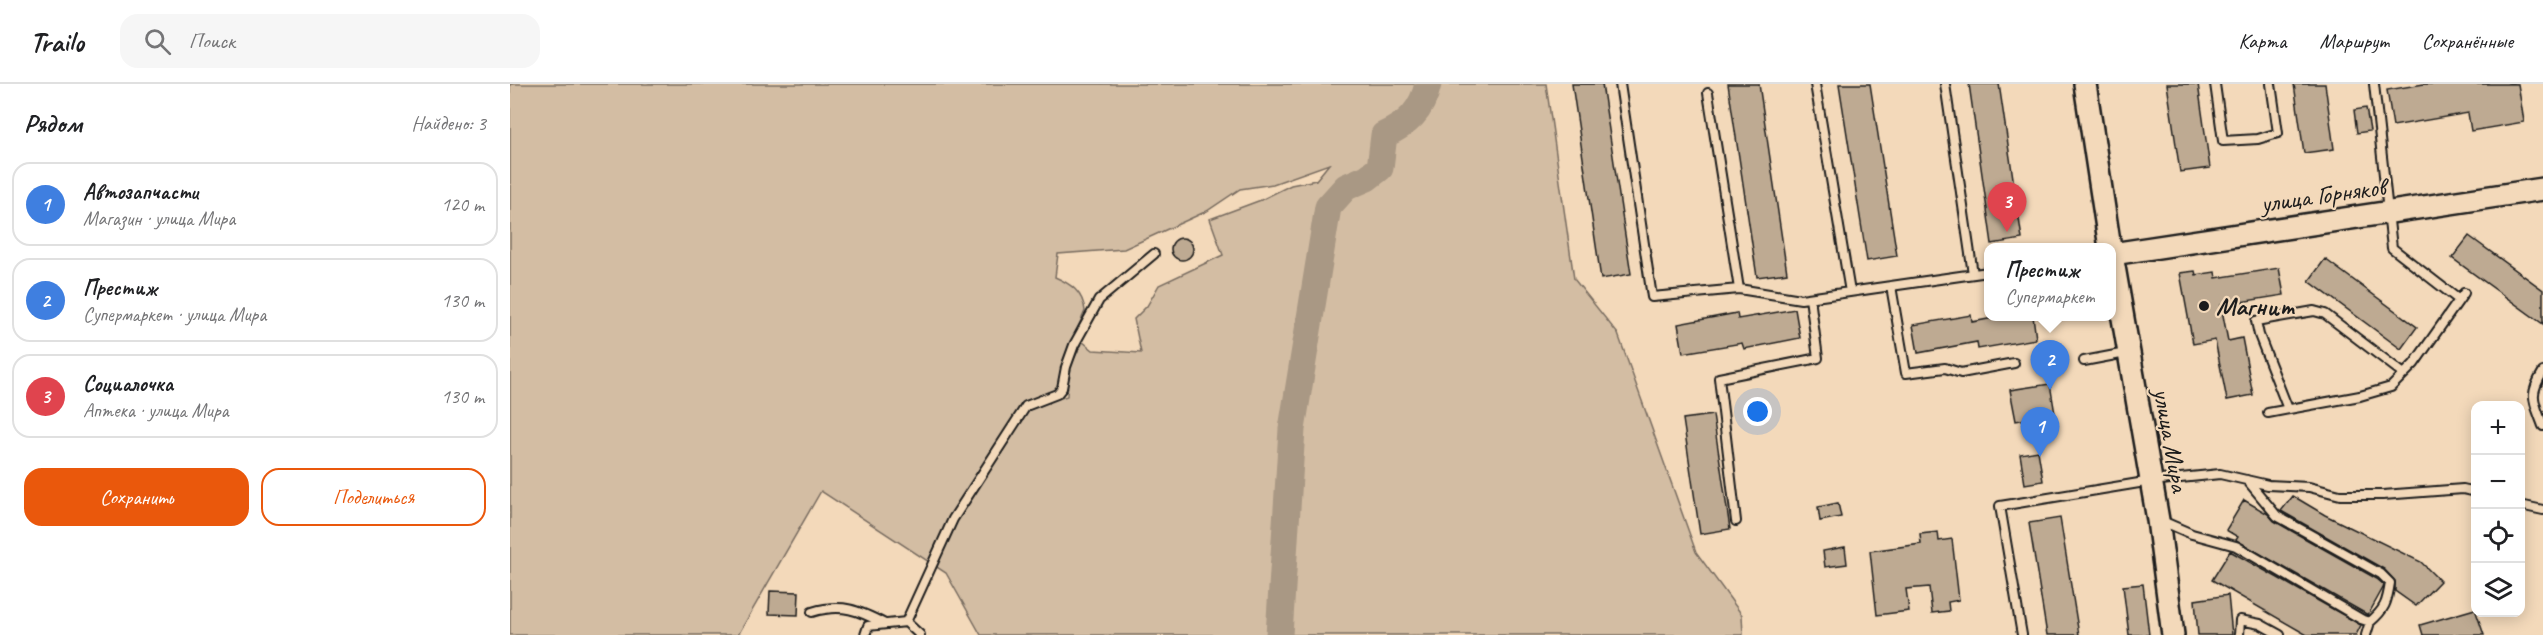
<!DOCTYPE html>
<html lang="ru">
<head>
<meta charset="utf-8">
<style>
  :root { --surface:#fff; --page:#f6f6f6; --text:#202124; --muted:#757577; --line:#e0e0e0; --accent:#ea580c }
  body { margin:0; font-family:Caveat,sans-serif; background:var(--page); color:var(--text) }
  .controls { position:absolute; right:18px; bottom:18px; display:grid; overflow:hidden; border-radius:12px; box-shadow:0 3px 15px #0003 }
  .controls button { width:54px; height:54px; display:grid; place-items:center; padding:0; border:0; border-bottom:2px solid var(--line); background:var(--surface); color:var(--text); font:30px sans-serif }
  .you { position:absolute; left:1248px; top:328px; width:21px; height:21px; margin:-15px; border:4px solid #fff; border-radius:50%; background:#1a73e8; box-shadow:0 0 0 9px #1a73e833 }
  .badge { display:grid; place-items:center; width:39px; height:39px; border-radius:50%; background:var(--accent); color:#fff; font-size:20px; font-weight:700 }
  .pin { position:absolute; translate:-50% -50px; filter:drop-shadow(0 2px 3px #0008) }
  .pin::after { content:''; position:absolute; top:32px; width:21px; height:18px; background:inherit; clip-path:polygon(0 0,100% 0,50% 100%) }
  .popup { position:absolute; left:1474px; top:159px; width:132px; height:78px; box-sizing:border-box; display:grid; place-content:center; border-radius:12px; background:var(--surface); filter:drop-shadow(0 2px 4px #0005); font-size:20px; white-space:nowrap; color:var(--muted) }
  .popup b { font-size:22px; color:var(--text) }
  .popup::after { content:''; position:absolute; left:50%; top:100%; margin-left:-12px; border:12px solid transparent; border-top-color:var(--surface) }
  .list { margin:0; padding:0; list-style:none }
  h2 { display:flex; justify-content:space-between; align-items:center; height:78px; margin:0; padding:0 24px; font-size:26px }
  h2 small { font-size:20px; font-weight:400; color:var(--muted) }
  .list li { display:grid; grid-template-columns:39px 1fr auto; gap:18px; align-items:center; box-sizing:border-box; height:84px; margin:0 12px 12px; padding:0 12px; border:2px solid var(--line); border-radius:18px }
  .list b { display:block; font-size:22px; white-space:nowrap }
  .list p { margin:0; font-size:20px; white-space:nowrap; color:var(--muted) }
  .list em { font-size:20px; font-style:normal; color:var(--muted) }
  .actions { display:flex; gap:12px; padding:18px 24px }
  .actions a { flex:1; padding:14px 0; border:2px solid var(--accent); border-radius:18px; text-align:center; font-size:21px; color:var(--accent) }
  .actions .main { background:var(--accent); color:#fff }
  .icon { flex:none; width:33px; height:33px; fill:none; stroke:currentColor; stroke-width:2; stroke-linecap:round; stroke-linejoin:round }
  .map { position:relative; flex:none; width:2033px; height:551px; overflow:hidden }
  header { display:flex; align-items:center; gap:36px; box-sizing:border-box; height:84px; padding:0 30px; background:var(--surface); border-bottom:2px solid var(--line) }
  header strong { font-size:28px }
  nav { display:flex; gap:33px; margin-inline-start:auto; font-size:21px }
  .search { width:420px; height:54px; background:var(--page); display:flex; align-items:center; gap:15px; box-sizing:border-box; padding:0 21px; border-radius:18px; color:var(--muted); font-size:22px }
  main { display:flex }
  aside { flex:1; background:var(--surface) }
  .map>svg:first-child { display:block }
  .green { fill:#d3bda3; stroke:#786c60; stroke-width:1.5; fill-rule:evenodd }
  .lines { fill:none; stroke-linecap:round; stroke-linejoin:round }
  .river { stroke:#a99884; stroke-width:27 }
  .building { fill:#beaa92; stroke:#1c1c1c; stroke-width:1.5 }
  .lane-casing { stroke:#1c1c1c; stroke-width:12 }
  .secondary-casing { stroke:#1c1c1c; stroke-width:26 }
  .lane { stroke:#f3d9ba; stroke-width:8 }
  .secondary { stroke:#f3d9ba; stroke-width:21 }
  .poi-dot { fill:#1c1c1c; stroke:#f3d9ba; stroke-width:2 }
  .labels { text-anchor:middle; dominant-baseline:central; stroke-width:4.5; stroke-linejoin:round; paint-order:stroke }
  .street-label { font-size:26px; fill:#1c1c1c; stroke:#f3d9ba }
  .poi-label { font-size:26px; font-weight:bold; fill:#1c1c1c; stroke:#f3d9ba; text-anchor:start }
</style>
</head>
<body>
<header>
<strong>Trailo</strong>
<div class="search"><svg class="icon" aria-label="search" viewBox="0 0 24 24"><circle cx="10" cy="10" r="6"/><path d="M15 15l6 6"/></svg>Поиск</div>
<nav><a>Карта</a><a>Маршрут</a><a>Сохранённые</a></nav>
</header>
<main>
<aside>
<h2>Рядом<small>Найдено: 3</small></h2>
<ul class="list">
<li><span class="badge" style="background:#3f7fe0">1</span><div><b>Автозапчасти</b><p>Магазин · улица Мира</p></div><em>120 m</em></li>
<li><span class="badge" style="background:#3f7fe0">2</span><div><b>Престиж</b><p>Супермаркет · улица Мира</p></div><em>130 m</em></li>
<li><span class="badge" style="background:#e0444e">3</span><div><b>Социалочка</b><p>Аптека · улица Мира</p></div><em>130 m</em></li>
</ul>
<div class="actions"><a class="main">Сохранить</a><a>Поделиться</a></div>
</aside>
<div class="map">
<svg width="2033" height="551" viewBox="0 0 2033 551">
  <rect width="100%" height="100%" fill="#f3d9ba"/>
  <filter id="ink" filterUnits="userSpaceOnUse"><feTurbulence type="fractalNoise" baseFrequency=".0167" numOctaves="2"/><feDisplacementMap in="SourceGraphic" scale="12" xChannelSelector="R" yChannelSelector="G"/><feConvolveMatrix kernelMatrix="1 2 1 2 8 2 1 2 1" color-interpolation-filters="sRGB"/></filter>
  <g filter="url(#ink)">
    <path class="green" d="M0 0H1036L1064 195 1108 250 1186 468 1232 531 1233 551H471L436 489 311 407 228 551H0ZM819 80 806 96 781 101 751 116 700 135 713 171 649 201 637 222 624 235 631 269 583 266 573 258 559 284 557 312 551 314C546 281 563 256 575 227 573 208 561 200 545 193L548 170 614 165 697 127 730 105 763 100Z"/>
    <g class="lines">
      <path class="river" d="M769 551 782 345 818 123 836 103 857 94 870 84 874 51C898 40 912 27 918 0"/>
    </g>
    <path class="building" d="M1062 0H1092L1121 190 1091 195Z
      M1218 0H1249L1277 189 1247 193Z
      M1329 0H1360L1387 172 1357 177Z
      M1459 0H1489L1512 155 1482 160Z
      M1657 0H1688L1700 84 1670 88Z
      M1784 0H1815L1824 65 1794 69Z
      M1914 0H2008L2014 38 1961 47 1958 29 1883 42 1877 6Z
      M1856 24 1860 47 1847 49 1844 26Z
      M1959 152 2033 206V240L1942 174Z
      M661 165a11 11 0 1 1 22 0a11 11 0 1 1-22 0Z
      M1815 175 1907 243 1891 265 1799 197Z
      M1769 184 1774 211 1711 221 1718 257 1732 254 1743 311 1717 316 1705 256 1683 260 1670 189 1685 187 1686 191 1705 188 1706 194Z
      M1285 225 1290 254 1234 265 1232 259 1173 269 1168 240 1227 229 1228 235Z
      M1461 231 1462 238 1494 232H1523L1526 255 1468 265 1467 258 1408 269 1403 241Z
      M1540 300 1545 330 1506 337 1500 306Z
      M1203 331 1220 445 1190 450 1173 335Z
      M1528 367 1533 397 1515 400 1510 370Z
      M1783 412 1815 431 1911 478 1930 497 1906 522 1885 507V497L1874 485 1771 427Z
      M1734 416 1758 430 1764 437 1867 495 1874 501 1873 504 1858 531 1726 456 1728 453 1716 446Z
      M1328 419 1331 433 1310 437 1308 423Z
      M1550 434 1569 551H1537L1519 439Z
      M1428 448 1429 457 1442 455 1449 516 1438 518 1439 527 1422 529 1419 503 1396 505 1399 527 1367 531 1360 467 1411 460 1410 450Z
      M1335 463 1337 480 1315 483 1313 467Z
      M1720 467 1851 541 1846 551H1797L1702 496Z
      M1633 500 1639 551H1619L1613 502Z
      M260 507 289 508 288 531 259 530Z
      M1718 511 1722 551H1688L1685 516Z
      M1965 525 1974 551H1913L1910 541Z"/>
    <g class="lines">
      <defs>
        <path id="lane" d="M1110 0 1142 213 1229 205 1291 215 1478 188
          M1305 0 1340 208
          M1435 0 1463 190
          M1705 0 1713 57 1748 55 1768 49 1761 0
          M1864 0 1882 164 1949 216
          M1198 9 1229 205
          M1381 202 1396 289 1435 284 1451 289 1504 279
          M1574 277 1616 269
          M2033 288C2018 312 2024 317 2033 342
          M1778 325 1749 251 1746 237 1804 227 1815 230 1894 290
          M1758 329 1850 312 1881 303 1904 280 1954 209
          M2010 421 2033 426
          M1226 437 1209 294 1308 274 1300 214
          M1652 437 1682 450 1726 462 1851 535 1860 538C1875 525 1877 519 1880 499L1871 490 1767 432 1737 396
          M302 528C332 519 348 526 375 540
          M355 551 358 542 396 538
          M410 551 396 538 443 435 516 322 547 310 552 304 556 283 564 261 589 216 644 170
          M1512 551 1490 422 1641 397 1710 390 1758 401 1799 403 1830 411H1873L1953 405 1966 408
          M1729 551 1730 536 1750 540 1770 551
          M1856 551 1860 538"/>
        <path id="secondary" d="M1575 0 1600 164
          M1602 170 2033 105
          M1602 171 1648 436 1663 551"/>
      </defs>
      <use href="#lane" class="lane-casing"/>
      <use href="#secondary" class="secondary-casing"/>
      <use href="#lane" class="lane"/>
      <use href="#secondary" class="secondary"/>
    </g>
  </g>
  <circle class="poi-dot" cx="1694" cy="222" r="6"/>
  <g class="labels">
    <g class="street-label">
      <text transform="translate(1813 111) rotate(-8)">улица Горняков</text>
      <text transform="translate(1661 356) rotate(80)">улица Мира</text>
    </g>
    <g class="poi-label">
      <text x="1706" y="222">Магнит</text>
    </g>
  </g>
</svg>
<div class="controls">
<button>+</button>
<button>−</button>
<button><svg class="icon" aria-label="locate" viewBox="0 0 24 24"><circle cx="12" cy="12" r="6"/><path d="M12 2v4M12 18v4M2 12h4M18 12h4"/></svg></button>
<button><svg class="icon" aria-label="layers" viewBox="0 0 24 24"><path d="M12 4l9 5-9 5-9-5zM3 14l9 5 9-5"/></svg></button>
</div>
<div class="you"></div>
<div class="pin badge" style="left:1530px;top:373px;background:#3f7fe0">1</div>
<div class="pin badge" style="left:1540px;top:306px;background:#3f7fe0">2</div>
<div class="popup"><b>Престиж</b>Супермаркет</div>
<div class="pin badge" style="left:1497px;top:148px;background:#e0444e">3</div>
</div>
</main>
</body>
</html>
